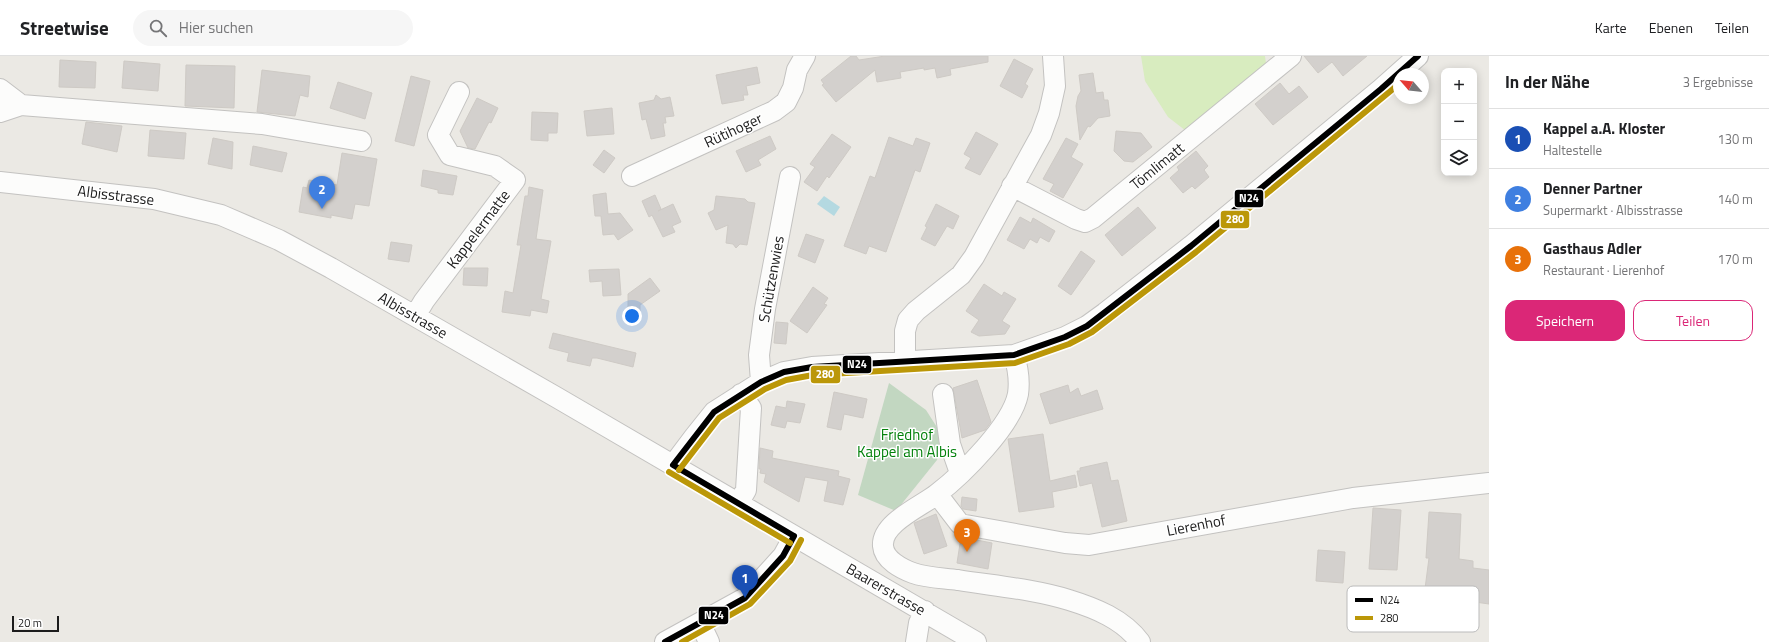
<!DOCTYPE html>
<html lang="de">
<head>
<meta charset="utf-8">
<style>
  :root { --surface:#fff; --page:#f6f6f6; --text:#202124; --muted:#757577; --line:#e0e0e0; --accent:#db2777 }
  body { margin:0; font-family:"Titillium Web",sans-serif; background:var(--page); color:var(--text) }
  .controls { position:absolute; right:12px; top:12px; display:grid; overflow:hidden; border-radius:8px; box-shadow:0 2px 10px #0003 }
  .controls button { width:36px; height:36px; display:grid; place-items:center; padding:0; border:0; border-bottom:1px solid var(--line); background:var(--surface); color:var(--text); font:20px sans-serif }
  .compass { position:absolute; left:1393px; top:12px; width:36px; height:36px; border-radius:50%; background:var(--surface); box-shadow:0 2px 10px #0003; rotate:298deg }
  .scale { position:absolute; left:12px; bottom:10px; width:47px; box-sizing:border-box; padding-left:4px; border:2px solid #1c1c1c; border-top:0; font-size:11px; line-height:14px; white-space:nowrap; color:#1c1c1c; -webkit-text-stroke:3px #fff; paint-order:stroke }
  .you { position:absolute; left:632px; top:260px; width:14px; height:14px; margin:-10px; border:3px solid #fff; border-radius:50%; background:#1a73e8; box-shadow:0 0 0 6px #1a73e833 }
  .badge { display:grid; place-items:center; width:26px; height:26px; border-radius:50%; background:var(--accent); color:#fff; font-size:13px; font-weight:700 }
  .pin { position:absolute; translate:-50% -33px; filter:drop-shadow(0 1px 2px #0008) }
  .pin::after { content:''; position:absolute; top:21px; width:14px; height:12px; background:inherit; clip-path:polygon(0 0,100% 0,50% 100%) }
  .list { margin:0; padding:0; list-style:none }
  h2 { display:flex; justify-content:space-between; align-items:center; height:52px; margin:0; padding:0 16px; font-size:17px }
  h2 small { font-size:13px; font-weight:400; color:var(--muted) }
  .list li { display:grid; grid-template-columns:26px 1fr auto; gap:12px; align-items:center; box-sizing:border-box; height:60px; padding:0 16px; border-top:1px solid var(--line) }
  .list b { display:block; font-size:15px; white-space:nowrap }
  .list p { margin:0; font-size:13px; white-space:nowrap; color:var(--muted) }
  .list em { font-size:13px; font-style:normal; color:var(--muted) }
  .actions { display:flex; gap:8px; padding:12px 16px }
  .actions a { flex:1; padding:9px 0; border:1px solid var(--accent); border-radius:12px; text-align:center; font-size:14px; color:var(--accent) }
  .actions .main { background:var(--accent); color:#fff }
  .icon { flex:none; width:22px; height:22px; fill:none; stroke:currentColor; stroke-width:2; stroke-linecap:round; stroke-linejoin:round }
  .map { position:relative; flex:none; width:1489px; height:586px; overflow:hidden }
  header { display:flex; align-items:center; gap:24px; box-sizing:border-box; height:56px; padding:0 20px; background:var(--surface); border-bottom:1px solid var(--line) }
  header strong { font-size:19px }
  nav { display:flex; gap:22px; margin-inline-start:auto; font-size:14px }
  .search { width:280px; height:36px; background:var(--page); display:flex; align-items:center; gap:10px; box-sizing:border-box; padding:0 14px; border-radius:22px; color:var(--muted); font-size:15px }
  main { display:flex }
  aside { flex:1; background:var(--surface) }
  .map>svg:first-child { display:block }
  .grass { fill:#d8ecbf }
  .cemetery { fill:#c2d7c1 }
  .water { fill:#b4d9e1 }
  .building { fill:#d3d0cd; stroke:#cecac5 }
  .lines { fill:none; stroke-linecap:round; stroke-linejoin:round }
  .minor-casing { stroke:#c3c2c0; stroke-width:22 }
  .minor { stroke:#fcfcfb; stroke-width:20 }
  .bus-1-casing { stroke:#fff; stroke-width:9 }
  .bus-2-casing { stroke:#fff; stroke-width:9 }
  .bus-1 { stroke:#000; stroke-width:6 }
  .bus-2 { stroke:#bb9708; stroke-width:6 }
  .labels { text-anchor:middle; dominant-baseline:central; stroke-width:3; stroke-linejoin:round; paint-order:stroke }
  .street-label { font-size:15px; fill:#1c1c1c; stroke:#fff }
  .park-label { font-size:15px; fill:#03810b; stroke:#fff }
  .key { fill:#fff; stroke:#bbb; stroke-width:1 }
  .key-label { font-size:11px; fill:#1c1c1c }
  .line-badge { stroke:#fff; stroke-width:1.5 }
  .badge-label { font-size:11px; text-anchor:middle; font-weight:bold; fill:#fff }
</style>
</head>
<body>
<header>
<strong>Streetwise</strong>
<div class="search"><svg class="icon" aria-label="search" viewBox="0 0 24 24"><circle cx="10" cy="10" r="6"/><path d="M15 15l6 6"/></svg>Hier suchen</div>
<nav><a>Karte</a><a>Ebenen</a><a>Teilen</a></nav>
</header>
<main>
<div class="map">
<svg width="1489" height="586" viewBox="0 0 1489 586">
  <rect width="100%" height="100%" fill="#ebe9e4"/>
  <path class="grass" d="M1141 0H1265L1267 15 1190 78 1168 61 1145 25Z"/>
  <path class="cemetery" d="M889 327 926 354 940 376 941 391 937 404 896 455 858 439Z"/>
  <path class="water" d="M824 140 840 151 834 160 817 148Z"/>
  <path class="building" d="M851 0H856L859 4 885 0H988V6L950 13 951 19 937 22 935 12 924 14V12L900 16 901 22 877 26 875 14 836 46 822 29 824 28 821 24Z
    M1304 0H1367L1343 20 1332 6 1318 17Z
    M1014 3 1033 13 1025 28 1028 30 1022 42 1000 30Z
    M60 4 96 6 95 32 59 31Z
    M124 5 160 8 158 35 122 32Z
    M186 9 235 10 234 52 185 50Z
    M757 11 760 27 746 30 748 39H743L744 44 722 48 716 19Z
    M262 14 310 20 308 41 300 39 295 60 257 56Z
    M1093 17 1096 37 1103 36 1104 44H1108L1110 60 1098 62 1090 71 1088 70 1080 84 1076 50 1078 40 1081 35 1079 19Z
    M411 20 430 25 414 90 395 85Z
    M338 26 372 37 365 63 330 52Z
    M1280 27 1289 38 1299 30 1308 41 1273 69 1255 48Z
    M656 39 661 43 670 41 674 60 665 61 666 67H663L665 80 651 83 646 63 642 64 639 47 654 44Z
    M477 42 498 52 491 67 489 66 475 93 468 92 460 75Z
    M612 52 614 78 587 80 584 55Z
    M532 56 558 57 557 77H548V85L531 84Z
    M86 66 122 70 117 96 82 88Z
    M150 74 186 77 184 103 148 100Z
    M1116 75 1141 77 1152 91 1133 106 1124 105 1114 95Z
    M976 76 998 88 980 119 965 112 971 102 964 98Z
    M832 78 851 91 829 122 827 120 817 135 804 126 815 111 810 108Z
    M770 80 776 93 758 104 761 109 746 116 736 95Z
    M889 81 913 90 916 82 930 87 920 116 915 114 886 196 869 190 866 198 844 190 870 120 875 122Z
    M213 82 233 86 232 113 208 108Z
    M1066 82 1078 88 1071 101 1083 108 1063 142 1050 135 1054 128 1043 123Z
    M253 90 287 97 282 116 250 109Z
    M604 94 615 102 604 117 593 109Z
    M1196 95 1208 110 1204 114 1209 121 1195 133 1192 130 1183 137 1170 122 1179 114 1177 111Z
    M342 97 377 103 369 150 355 148 352 163 331 159V162L299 156 303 131 307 132 309 124 337 129Z
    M423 114 457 120 453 139 438 137V134L421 130Z
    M529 131 543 134 536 183 551 185 541 243 549 245 547 257 531 254 530 260 502 256 505 235 513 237 521 189H517L525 140H528Z
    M606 137 608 158 620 157 633 174 618 184 614 178 603 179 601 160H595L593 139Z
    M655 139 661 153 658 155 673 148 681 166 672 170 675 176 663 181 652 159 649 161 642 145Z
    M716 140 745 143 748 146 755 147 747 189 740 188 736 192 733 188 726 187 728 169 716 174 708 157 714 154Z
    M936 148 959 160 953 173 947 170 935 190 921 183 927 171 925 170Z
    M1138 151 1156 172 1122 200 1105 179Z
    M1020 161 1031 167 1033 162 1055 175 1049 186 1040 181 1037 187 1030 183 1024 193 1007 184Z
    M806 178 824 184 815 207 798 200Z
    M391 186 412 189 409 206 388 203Z
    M1081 195 1095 205 1071 239 1058 230Z
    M464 212H488L487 230 463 229Z
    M619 213 621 239 603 240 602 225 590 226 589 214Z
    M650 222 660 235 640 249V257H628V238Z
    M984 228 1002 240 1004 236 1016 243 1002 265 1010 270 1005 278 979 280 971 276 979 264 966 255Z
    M813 231 828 242 824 248 827 249 807 277 790 265Z
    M776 266 788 267 786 288 774 287Z
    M553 277 636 297 633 311 597 302H592L590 310 567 305 569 297 549 292Z
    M977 324 991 366 985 374 962 382 953 332Z
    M1068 329 1070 337 1078 332 1081 340 1097 334 1103 353 1050 368 1040 338Z
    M834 336 867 343 863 362 844 358 841 374 827 371Z
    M787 345 805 348 800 367 787 365 785 372 771 369 776 350 786 352Z
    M1043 378 1050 425 1075 419 1077 431 1052 436 1054 451 1019 456 1008 383Z
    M760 392 773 395 772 402 839 415 838 420 850 423 843 449 824 445 828 425 805 421 799 446 764 426 766 418 760 417 761 413H759Z
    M1107 406 1111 425 1118 424 1127 465 1102 471 1092 427 1080 430 1077 415H1080V412Z
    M962 441 977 443 976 455 963 453 961 450Z
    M1373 452 1401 454 1397 514 1369 513Z
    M1429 456 1461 458 1459 503 1473 505V512L1489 514V548L1454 543 1453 552 1445 551 1443 571 1431 569 1433 550 1423 548 1429 502H1426Z
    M936 458 947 490 924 498 914 467Z
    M961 481 992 487 988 513 957 507Z
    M1318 494 1345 496 1343 527 1316 525Z"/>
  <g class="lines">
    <defs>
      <path id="minor" d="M0 33 21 49 262 68 361 85
        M0 56 21 49
        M632 120 774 55 786 46 793 32 797 14 805 0
        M0 126 154 143 221 159 279 184 331 212 556 341 976 586
        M1012 130 1076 163 1085 166 1093 162 1291 0
        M415 260 424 245 515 124 495 110 450 99 438 79 459 36
        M1014 299C1018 312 1020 324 1018 338 1012 369 963 418 937 438 922 450 881 467 883 490 884 504 902 513 913 517 927 522 943 522 958 524 995 530 1033 533 1069 544 1095 552 1123 563 1140 586
        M905 305V275L908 264 916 255 961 219 974 201 1041 79 1049 57 1055 30 1053 0
        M761 326 759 299 765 253 790 121
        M943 338 950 388 960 417
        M673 409 694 381 714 356 761 326 784 316 812 311 1014 299 1065 281 1087 270 1105 257 1191 190 1381 33 1418 0
        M937 438 960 468 1065 487 1089 489 1353 442 1489 427
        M738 448 746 434 751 352 741 338
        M700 567 709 586
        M665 586 745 542 783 500 794 480
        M916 586 919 567 925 555"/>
    </defs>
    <use href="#minor" class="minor-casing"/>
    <use href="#minor" class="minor"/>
    <defs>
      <path id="bus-1" d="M673 409 714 356 761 326 784 316 812 311 1014 299 1065 281 1087 270 1191 190 1381 33 1418 0
        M673 409 794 480
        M665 586 745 542 783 500 794 480"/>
      <path id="bus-2" d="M679 414 719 362 765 333 786 324 813 319 1015 307 1069 288 1092 276 1196 196 1399 28
        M669 416 790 487
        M682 586 750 548 790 505 801 484"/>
    </defs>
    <use href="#bus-1" class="bus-1-casing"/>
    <use href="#bus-2" class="bus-2-casing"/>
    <use href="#bus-1" class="bus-1"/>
    <use href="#bus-2" class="bus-2"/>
  </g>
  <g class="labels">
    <g class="street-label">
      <text transform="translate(733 74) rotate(-25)">Rütihoger</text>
      <text transform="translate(1157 110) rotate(-39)">Tömlimatt</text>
      <text transform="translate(116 139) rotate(7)">Albisstrasse</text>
      <text transform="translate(478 173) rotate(-53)">Kappelermatte</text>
      <text transform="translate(771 223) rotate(-80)">Schützenwies</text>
      <text transform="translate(413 259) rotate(30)">Albisstrasse</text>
      <text transform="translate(1196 469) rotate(-11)">Lierenhof</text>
      <text transform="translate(886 533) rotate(30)">Baarerstrasse</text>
    </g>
    <g class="park-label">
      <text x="907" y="378">Friedhof<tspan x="907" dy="17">Kappel am Albis</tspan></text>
    </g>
  </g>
  <rect x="1347" y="530" width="132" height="46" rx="6" class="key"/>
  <rect x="1355" y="542" width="18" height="4" fill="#000"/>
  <rect x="1355" y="560" width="18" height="4" fill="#bb9708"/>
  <g class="key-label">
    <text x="1380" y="548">N24</text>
    <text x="1380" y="566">280</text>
  </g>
  <g class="line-badge">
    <rect x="1234" y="133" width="30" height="19" rx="4" fill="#000"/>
    <rect x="1220" y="154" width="30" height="19" rx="4" fill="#bb9708"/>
    <rect x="842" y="299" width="30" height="19" rx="4" fill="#000"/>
    <rect x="810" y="309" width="31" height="19" rx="4" fill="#bb9708"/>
    <rect x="698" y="550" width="31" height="19" rx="4" fill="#000"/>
  </g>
  <g class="badge-label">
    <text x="1249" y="146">N24</text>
    <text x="1235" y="167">280</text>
    <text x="857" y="312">N24</text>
    <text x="825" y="322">280</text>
    <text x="714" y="563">N24</text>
  </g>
</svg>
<div class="controls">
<button>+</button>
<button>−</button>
<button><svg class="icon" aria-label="layers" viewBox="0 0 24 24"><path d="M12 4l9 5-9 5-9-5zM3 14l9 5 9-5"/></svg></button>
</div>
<svg class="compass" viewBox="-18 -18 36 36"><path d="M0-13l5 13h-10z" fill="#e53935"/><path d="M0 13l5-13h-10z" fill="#757577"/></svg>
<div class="scale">20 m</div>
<div class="you"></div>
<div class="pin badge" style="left:745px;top:542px;background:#1a4fb4">1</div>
<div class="pin badge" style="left:322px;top:153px;background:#3f7fe0">2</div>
<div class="pin badge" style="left:967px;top:496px;background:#e8710a">3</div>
</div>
<aside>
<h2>In der Nähe<small>3 Ergebnisse</small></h2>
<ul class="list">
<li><span class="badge" style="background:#1a4fb4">1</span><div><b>Kappel a.A. Kloster</b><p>Haltestelle</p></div><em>130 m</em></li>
<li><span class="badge" style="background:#3f7fe0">2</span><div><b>Denner Partner</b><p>Supermarkt · Albisstrasse</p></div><em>140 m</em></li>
<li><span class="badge" style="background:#e8710a">3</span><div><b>Gasthaus Adler</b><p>Restaurant · Lierenhof</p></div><em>170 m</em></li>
</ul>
<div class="actions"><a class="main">Speichern</a><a>Teilen</a></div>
</aside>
</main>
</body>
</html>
